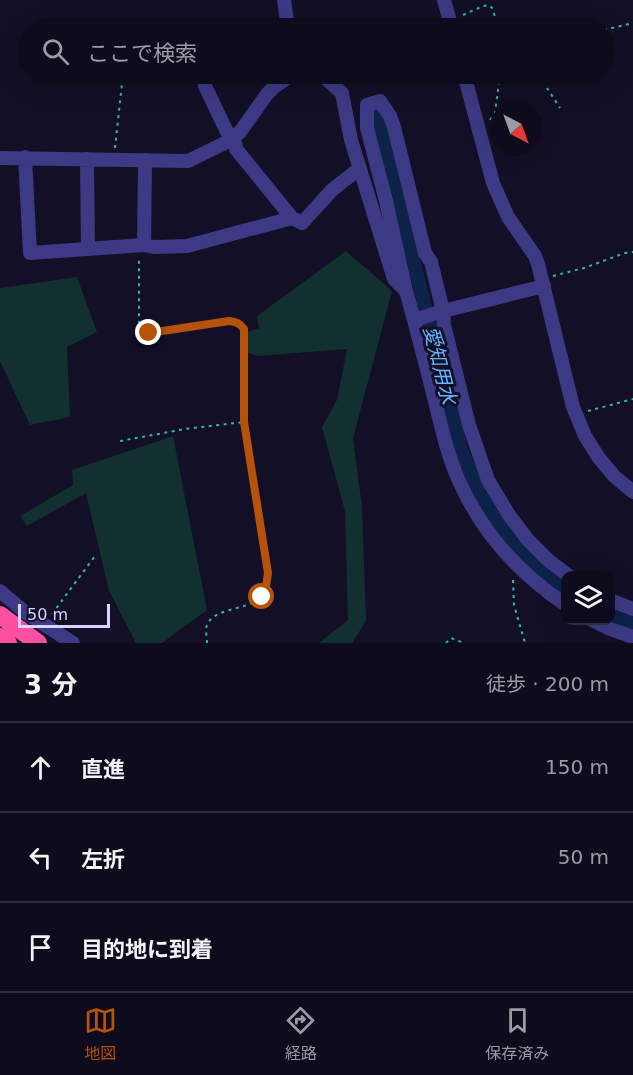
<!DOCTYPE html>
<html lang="ja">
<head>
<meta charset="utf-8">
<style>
  :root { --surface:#0e0b1c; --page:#1c1929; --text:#f1f3f6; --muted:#9b9ba3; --line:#2e2b3b; --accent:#b45309 }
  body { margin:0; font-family:"DejaVu Sans","Noto Sans JP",sans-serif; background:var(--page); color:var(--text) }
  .controls { position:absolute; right:18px; bottom:18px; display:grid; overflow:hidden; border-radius:12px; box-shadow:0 6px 24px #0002 }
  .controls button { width:54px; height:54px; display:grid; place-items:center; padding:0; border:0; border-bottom:2px solid var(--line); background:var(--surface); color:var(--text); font:30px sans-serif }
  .compass { position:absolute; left:489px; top:102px; width:54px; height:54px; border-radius:50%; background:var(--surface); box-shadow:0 6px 24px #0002; rotate:139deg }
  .scale { position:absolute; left:18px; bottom:15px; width:92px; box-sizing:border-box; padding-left:6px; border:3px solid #d9d4ff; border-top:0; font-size:16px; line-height:21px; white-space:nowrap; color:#d9d4ff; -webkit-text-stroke:4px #130f26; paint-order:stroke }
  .stop { position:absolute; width:18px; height:18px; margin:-14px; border:4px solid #b45309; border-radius:50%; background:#fff }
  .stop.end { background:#b45309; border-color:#fff; box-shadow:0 2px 6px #0008 }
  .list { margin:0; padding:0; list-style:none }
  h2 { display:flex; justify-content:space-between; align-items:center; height:78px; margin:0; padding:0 24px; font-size:26px }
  h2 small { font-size:20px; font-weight:400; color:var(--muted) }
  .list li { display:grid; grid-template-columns:39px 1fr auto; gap:18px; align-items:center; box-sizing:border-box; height:90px; padding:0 24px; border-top:2px solid var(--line) }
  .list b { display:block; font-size:22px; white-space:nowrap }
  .list em { font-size:20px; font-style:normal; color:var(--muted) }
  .icon { flex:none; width:33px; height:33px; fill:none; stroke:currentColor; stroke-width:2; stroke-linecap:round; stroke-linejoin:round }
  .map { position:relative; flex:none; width:633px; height:643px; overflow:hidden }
  .search { position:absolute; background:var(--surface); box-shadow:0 6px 24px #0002; left:18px; right:18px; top:18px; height:66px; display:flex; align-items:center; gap:15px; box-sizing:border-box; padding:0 21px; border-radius:33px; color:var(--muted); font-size:22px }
  .sheet { height:348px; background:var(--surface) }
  nav { display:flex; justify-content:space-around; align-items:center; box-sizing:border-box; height:84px; border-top:2px solid var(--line); background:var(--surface); font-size:16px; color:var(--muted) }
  nav a { display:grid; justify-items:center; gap:3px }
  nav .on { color:var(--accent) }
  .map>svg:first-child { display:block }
  .green { fill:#12302f }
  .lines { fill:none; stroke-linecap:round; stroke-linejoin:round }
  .canal { stroke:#0c2248; stroke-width:14 }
  .path { stroke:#2fb8b0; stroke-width:2; stroke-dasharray:3 4.5; stroke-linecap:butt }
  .minor { stroke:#3d3a85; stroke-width:14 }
  .motorway { stroke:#ff4fa3; stroke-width:18 }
  .route { stroke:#b45309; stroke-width:8 }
  .labels { text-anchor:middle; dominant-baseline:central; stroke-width:6; stroke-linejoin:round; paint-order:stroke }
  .water-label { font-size:20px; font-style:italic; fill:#62b6ff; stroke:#130f26 }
</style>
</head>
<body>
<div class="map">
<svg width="633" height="643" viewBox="0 0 633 643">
  <rect width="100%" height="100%" fill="#130f26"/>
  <path class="green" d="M346 251 392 291 353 438 362 507 366 621 352 643H319L348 620 345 511 322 427 337 400 347 349 257 356 247 352 244 333 259 328 257 316Z
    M77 277 97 332 67 347 70 417 30 425 0 361V288Z
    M173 436 207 610 162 643H136L109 591 86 493 27 526 20 516 73 485 72 470Z"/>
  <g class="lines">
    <path class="canal" d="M375 108 461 450 476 485 490 511 513 542 542 572 566 589
      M610 615 633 624"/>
    <path class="path" d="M463 15 483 6 489 5 492 8 499 28
      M604 30 633 23
      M541 74 547 88 560 108
      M490 120 495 113 500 74
      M115 148 123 74
      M553 276 584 268 625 253 633 252
      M588 411 633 399
      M120 441 185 429 244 422V329L236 322H229L149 332 142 328 139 323V257
      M513 580 514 605 525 643
      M52 614 95 556
      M207 643C207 637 205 630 207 625 215 605 259 611 265 591 273 570 259 523 255 500 251 474 248 448 244 422
      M446 643 451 638 464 643"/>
    <path class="minor" d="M284 0 287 21 289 28
      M444 0 452 28
      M427 28 450 23
      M321 74 342 93 351 140 394 279 406 291C416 326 425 362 434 397 441 426 447 454 459 481 483 534 518 572 566 605
      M464 74 493 183 508 217 535 256 538 264 573 407 576 414 585 436 599 458 614 476 633 492
      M205 86 228 134 235 143 236 149 292 218
      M25 157 30 253 144 245 145 160
      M0 158 188 161 229 141 240 132 267 94 274 87 293 74
      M87 159 88 249
      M144 245 154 247 187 246 292 218 302 223 332 190 360 168
      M406 291 386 201 367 128V105L380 101 390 116 394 127 425 253 431 262 443 311 444 325 469 425 488 480 509 515 528 540 548 560 569 576
      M414 320 443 311 544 286
      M0 591 26 613 73 643
      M610 600 633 609
      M592 620 610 629 633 637"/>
    <path class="motorway" d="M0 615 38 643
      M0 637 8 643"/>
  </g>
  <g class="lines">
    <path class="route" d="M149 333 229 321C236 322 240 323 244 329V422L268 573 265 593 262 597"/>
  </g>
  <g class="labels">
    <g class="water-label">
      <text transform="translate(440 365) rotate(76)">愛知用水</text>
    </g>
  </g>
</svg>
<div class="controls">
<button><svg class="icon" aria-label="layers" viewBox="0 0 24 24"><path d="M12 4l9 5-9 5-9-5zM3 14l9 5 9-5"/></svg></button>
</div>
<svg class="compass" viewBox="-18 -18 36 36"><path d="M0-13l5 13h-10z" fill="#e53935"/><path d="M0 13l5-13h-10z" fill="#9b9ba3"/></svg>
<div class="scale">50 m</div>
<div class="stop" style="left:262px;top:597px"></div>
<div class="stop end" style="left:149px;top:333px"></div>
<div class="search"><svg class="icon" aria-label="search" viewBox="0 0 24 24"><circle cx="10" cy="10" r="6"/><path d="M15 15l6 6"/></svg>ここで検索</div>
</div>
<section class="sheet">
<h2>3 分<small>徒歩 · 200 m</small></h2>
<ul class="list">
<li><svg class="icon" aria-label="ahead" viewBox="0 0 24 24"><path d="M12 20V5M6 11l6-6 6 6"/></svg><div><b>直進</b></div><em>150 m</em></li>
<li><svg class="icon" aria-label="left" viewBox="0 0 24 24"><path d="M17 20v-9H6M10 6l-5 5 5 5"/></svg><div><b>左折</b></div><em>50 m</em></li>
<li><svg class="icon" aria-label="arrive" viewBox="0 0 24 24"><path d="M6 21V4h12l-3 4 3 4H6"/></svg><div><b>目的地に到着</b></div></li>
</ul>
</section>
<nav>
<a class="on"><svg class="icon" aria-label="map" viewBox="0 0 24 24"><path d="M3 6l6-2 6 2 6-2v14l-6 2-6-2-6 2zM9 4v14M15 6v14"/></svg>地図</a>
<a><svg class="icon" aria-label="directions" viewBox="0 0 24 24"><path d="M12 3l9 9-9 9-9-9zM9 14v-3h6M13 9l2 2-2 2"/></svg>経路</a>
<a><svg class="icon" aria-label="saved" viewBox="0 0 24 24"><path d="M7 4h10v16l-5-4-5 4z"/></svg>保存済み</a>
</nav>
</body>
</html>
